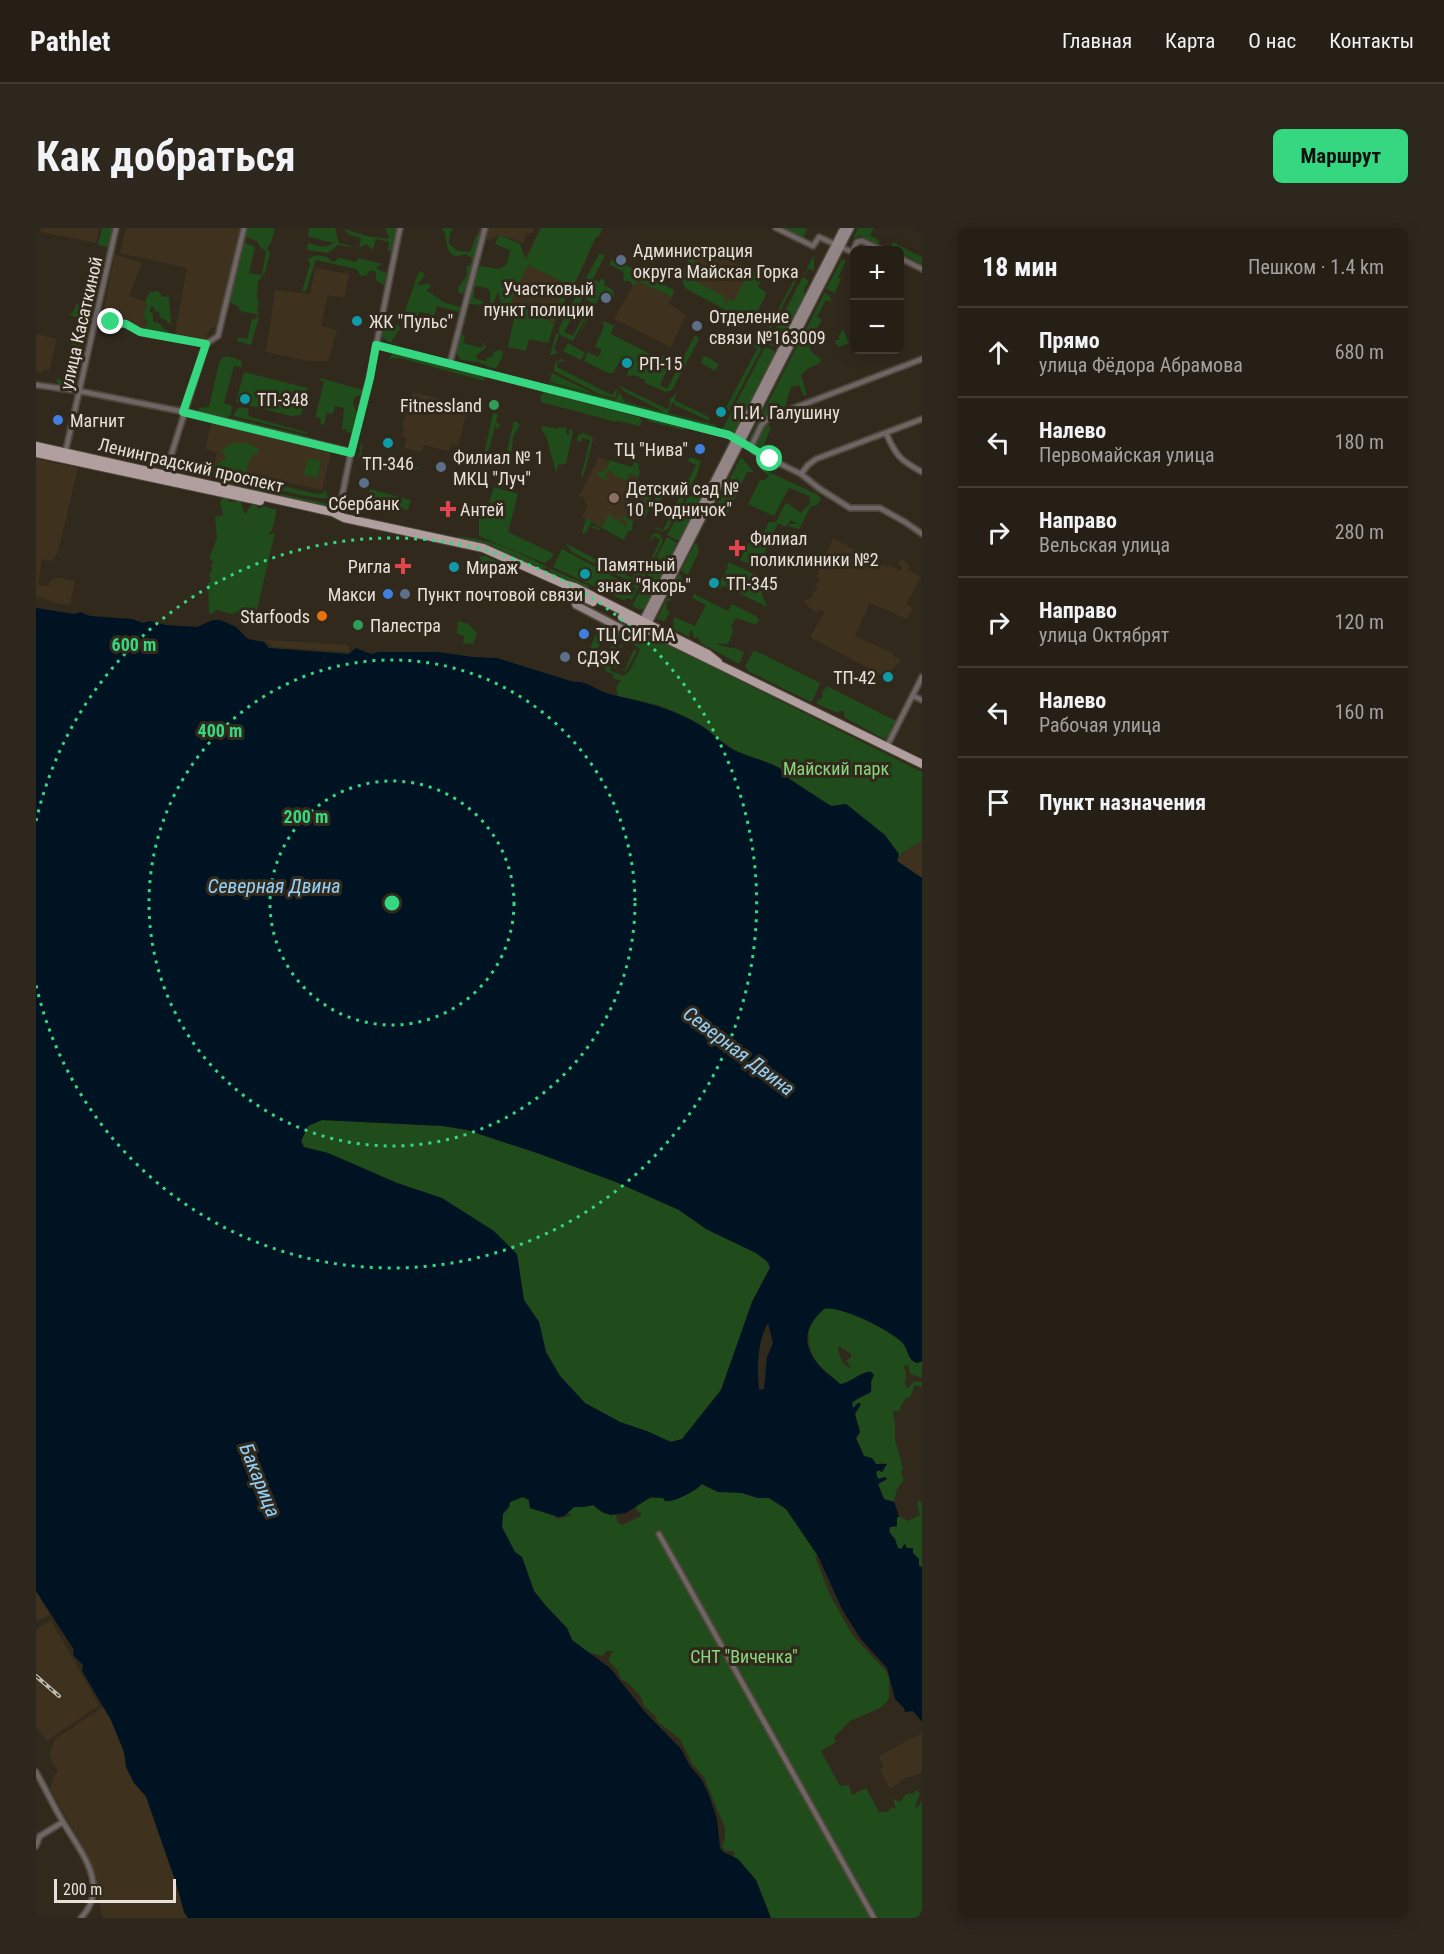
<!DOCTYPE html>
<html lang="ru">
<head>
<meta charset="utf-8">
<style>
  :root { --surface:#251f15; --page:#2d271e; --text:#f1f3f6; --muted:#a3a2a0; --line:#423d34; --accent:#35d881 }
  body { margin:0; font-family:"Roboto Condensed",sans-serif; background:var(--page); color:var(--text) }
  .controls { position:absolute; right:18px; top:18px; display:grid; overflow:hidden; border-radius:9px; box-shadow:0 3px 15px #0003 }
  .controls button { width:54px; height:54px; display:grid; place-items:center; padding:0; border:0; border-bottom:2px solid var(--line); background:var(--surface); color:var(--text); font:30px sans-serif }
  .scale { position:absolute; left:18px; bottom:15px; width:122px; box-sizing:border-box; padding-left:6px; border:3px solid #e7e1d9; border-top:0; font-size:16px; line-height:21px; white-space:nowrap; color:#e7e1d9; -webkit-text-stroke:4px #31291c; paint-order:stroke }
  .stop { position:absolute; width:18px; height:18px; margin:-14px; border:4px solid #35d881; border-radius:50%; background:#fff }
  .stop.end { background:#35d881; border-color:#fff; box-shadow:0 2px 6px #0008 }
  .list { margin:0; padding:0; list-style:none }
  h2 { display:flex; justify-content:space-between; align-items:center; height:78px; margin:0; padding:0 24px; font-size:26px }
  h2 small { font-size:20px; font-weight:400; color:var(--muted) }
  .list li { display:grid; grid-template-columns:39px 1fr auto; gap:18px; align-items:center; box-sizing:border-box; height:90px; padding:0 24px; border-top:2px solid var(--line) }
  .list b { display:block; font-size:22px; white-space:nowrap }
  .list p { margin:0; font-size:20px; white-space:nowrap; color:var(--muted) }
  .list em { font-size:20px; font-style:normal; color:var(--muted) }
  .icon { flex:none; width:33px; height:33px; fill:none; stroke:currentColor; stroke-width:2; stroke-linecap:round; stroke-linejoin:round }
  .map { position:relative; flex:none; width:886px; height:1690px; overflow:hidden; border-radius:9px }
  header { display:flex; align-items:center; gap:36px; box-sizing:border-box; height:84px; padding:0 30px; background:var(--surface); border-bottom:2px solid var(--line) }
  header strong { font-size:28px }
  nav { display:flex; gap:33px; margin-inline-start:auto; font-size:21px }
  .intro { display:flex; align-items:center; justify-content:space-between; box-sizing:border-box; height:144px; padding:0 36px }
  h1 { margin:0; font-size:42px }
  .button { padding:15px 27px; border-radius:9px; background:var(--accent); color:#111; font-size:21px; font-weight:700 }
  main { display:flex; gap:36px; padding:0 36px }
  aside { flex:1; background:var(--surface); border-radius:9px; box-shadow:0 3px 15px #0003 }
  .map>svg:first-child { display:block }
  .built { fill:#3e321f }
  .green { fill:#1f4c1a; fill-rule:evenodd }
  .water { fill:#001323; fill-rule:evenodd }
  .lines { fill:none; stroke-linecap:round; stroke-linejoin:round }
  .minor-casing { stroke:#4e463a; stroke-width:8 }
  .secondary-casing { stroke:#4e463a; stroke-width:10 }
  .primary-casing { stroke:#4e463a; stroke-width:10 }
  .minor { stroke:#6e6565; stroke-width:4.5 }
  .secondary { stroke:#938586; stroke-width:7 }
  .primary { stroke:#b19f9f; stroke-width:8 }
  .rail-casing { stroke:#c2bbb2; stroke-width:4 }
  .rail { stroke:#31291c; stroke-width:1.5; stroke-dasharray:4.5; stroke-linecap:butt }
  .route { stroke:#35d881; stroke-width:8 }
  .ring { fill:none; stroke:#35d881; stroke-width:3; stroke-dasharray:3 6 }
  .service-dot { fill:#5c6f8a; stroke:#31291c; stroke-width:2 }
  .culture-dot { fill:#0f9aa8; stroke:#31291c; stroke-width:2 }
  .leisure-dot { fill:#2e9e5b; stroke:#31291c; stroke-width:2 }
  .shop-dot { fill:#3f7fe0; stroke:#31291c; stroke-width:2 }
  .education-dot { fill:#8d6e63; stroke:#31291c; stroke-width:2 }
  .health-dot { fill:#e0444e; stroke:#31291c; stroke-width:2 }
  .food-dot { fill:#e8710a; stroke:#31291c; stroke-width:2 }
  .labels { text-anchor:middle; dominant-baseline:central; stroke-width:6; stroke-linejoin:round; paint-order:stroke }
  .poi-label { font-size:18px; fill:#e7e1d9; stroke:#31291c; text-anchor:start }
  .street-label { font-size:18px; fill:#e7e1d9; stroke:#31291c }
  .park-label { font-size:18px; fill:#89d87f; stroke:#31291c }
  .water-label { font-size:20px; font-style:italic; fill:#92d1fb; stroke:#31291c }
  .centre { fill:#35d881; stroke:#31291c; stroke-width:3 }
  .ring-label { font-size:18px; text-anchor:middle; font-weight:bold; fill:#35d881; stroke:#31291c; stroke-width:6; stroke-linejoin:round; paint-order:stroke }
</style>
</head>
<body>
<header>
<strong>Pathlet</strong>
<nav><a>Главная</a><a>Карта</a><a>О нас</a><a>Контакты</a></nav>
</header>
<div class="intro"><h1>Как добраться</h1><a class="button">Маршрут</a></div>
<main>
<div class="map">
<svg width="886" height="1690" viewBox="0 0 886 1690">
  <rect width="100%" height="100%" fill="#31291c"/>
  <path class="built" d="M0 0H64L60 15 0 3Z
    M90 0H210L185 98 174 100 168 116 138 110 151 40 84 25Z
    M442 0H499L497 4 490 7 487 15 464 7 455 12 442 10Z
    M504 0 502 6 563 9 568 0 563 10 560 9 536 56 516 100 469 73Z
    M660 17 723 47 706 81 695 85 649 60 645 47Z
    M79 26 106 35 93 68 109 73 111 77 107 90 112 97 104 103 90 95 66 91Z
    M279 40 313 46 308 70 292 67 285 98 301 102 292 133H272L230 124 239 62 274 66Z
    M602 53 636 69 633 76 650 87 635 119 578 91 597 58Z
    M0 106 21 111 13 143 7 141 6 145 0 143Z
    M377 164 432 178 422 218 416 216 413 223 388 217 385 224 368 220 371 210 366 208 368 199 366 198Z
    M176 193 295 225 286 262 206 244 211 215H195L188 222 190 231 178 237 181 225 169 221Z
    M563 229 601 249 598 255 613 264 588 310 546 289 551 279 548 270 543 268Z
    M0 231 42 240 22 324 16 333 6 331 2 357 13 358 14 353 20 349 39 353 34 377 19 375 0 368Z
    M797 310 834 330 835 327 844 332 843 335 851 339 853 337 864 343 866 339 862 337 865 331 874 338 872 342 885 349 870 376 877 380 871 391 834 375 819 408 857 425 858 428 865 432 856 442 850 444 847 448 774 409 789 384 783 381 781 385 767 374 776 369 777 363 779 364 782 359 779 357 784 351 780 349Z
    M230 412 313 417V424L237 419Z
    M886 613V650L861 633 873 620Z
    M0 1363 14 1386 8 1390 0 1392Z
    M15 1392 63 1477 11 1513 0 1499V1402Z
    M67 1479 75 1492 88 1524 90 1539 98 1555 109 1568 140 1655 148 1684 152 1690H67L61 1665 62 1657 50 1624 14 1561 19 1546 22 1544 13 1528 19 1511Z
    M886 1505V1545L869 1550 854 1561 844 1542 847 1539 843 1528Z"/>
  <path class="green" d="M66 0H78L74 16 71 19 62 17Z
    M210 0H239L235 15 231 20 234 25 229 45 222 53 221 70 223 75 221 82 224 87 204 83 202 78 192 74 200 41V35L203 32 202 27 208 14 219 19 213 45 226 47 230 23 225 20 221 13 209 9Z
    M273 0H299L303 15 323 20 325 10 313 7 308 1 331 8 352 11 353 9 349 0H361L356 23H352L353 14 340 11 337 22 330 16 323 20 302 17 292 25 271 22 272 15C285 17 284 22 298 15L273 9 272 7Z
    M406 0H417L414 5 413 16 422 23 434 24 440 8 446 2 435 40 438 44 444 38 463 41 471 36 474 22 459 16 463 7 484 16 490 32 505 0H567L562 9H560C551 26 545 48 533 63L529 61 531 56 492 37 475 72 479 78 465 75 462 64 457 76H454V63L451 60 440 58 438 62V70L448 74 444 77 433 76 431 65 423 66 422 60 431 47 430 39 434 37 436 30 431 27C428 26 424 28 420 28 408 26 412 7 406 0Z
    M742 0H768L772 2 769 5 768 14Z
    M822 0H838L834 7 844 13 842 18 825 8 817 10Z
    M857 14 885 29 886 28V36L864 25V22L854 20Z
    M563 26 569 27 557 51 563 54 566 50 569 53 568 57 577 62 578 67 576 71 565 66 539 115 563 64 537 113 523 106 518 121 522 125 514 127 520 106H523V100ZM547 69 555 74 537 108 528 104Z
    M280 27 291 29 297 34 304 30 320 34 322 30 346 36 341 39V41L351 45 348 58 340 52V45L338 43H333L331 47 325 48 320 41 280 32 270 63H266L274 36 272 31Z
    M655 27 660 37 655 51 689 69 688 79 693 71 698 73 710 50 703 45 706 39 693 32 723 46 726 50 722 59 730 64 729 69 718 90 709 85 703 87 695 85 649 60 645 47Z
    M778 27V43L772 41 767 49 773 53 768 62 769 68 744 118 739 119 733 116 734 112Z
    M576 31 578 34 582 33 638 62 636 69 602 53 597 58 594 53H588L587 50 588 44 578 39 577 37 575 38 573 36Z
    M806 31 810 33 802 49 805 51 799 65 790 61Z
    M383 43 387 44 389 48 381 56 384 57 393 55 395 59 390 62 409 75 424 79 423 84 401 78 395 98 392 97 394 86 383 84 381 92H378L376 87 369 83Z
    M762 44 764 45 735 100 732 101Z
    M122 63 126 68 133 69 135 97 128 91 124 90 123 84 119 83 117 78 114 80V83L117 86V93L125 96 126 100 133 103 130 106 107 102 112 96 107 89 111 77 109 72 114 64Z
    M528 64 532 65 519 94 514 92Z
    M789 64 795 70V74L790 72 781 89 786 92C782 99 770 113 774 121 776 126 782 128 785 132L784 135 773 140 765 147 771 167H767L763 157 755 159 748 182 725 196 714 215H711Z
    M489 73 511 84 517 73 519 77 514 87 509 88 492 80Z
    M47 75 50 76V88L36 160 22 156 20 151 30 152 43 90 33 87 38 83 40 76 45 78Z
    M52 76 53 80 59 82 54 89 56 93 55 97 53 98 40 152 42 155 38 159 51 90Z
    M483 77 518 96 512 115 493 111 490 123 472 119 479 86 483 87 486 82 482 80Z
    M219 88 223 89 215 117 201 113 202 109 211 111 216 91H221Z
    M568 93 578 98 575 106 624 131 627 127 636 131 624 157 631 161 659 107 663 111 636 162 630 164 609 155V152L599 147 595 148 591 147 595 134 586 129 577 145H572L548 133 552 124 562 129 566 122 559 119 568 98 567 95Z
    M350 95 363 98 364 101 354 115 345 108V98Z
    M807 101 813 115 803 119 799 115 800 112H804L802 109Z
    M426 106 429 108 427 115 446 120 448 114 450 119 440 128 443 132 450 133 451 130 457 128V124L465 122 467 126C459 147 460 140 441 134 437 133 430 133 425 132L419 124 423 107Z
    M532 115 549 125 545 132 527 123Z
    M716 115 726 120 689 190 687 185 721 121 715 117Z
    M729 119 738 122 739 129 701 202 697 205 686 202Z
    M356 125 449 148 448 153 368 131 356 130 353 132Z
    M191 128 206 133 205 139 198 138 188 175 196 178 195 187 191 190 163 185V180L173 179 183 135 186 130Z
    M670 128 683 136 679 143 665 135 667 129Z
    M526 131 529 134 522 133 521 139 576 167 581 160 580 170 565 167 518 143V139L521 133Z
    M208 144 272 160 265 187 255 188 200 174Z
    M516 145 555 164V165L514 154Z
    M284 150 327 162 326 166 318 170 317 175 321 186 316 205 310 204V201L306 202 308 180 299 178 297 186 291 185 288 197 284 196 285 191 280 189V186L288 154 284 152Z
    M513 155 580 172 583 164 589 174 628 184 589 164 582 157 631 181 635 177 633 170H636L642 163 638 172 673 189V193L639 177 637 174 632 185 680 197 681 201 514 161Z
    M508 164 603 189 606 192 604 198 582 193 580 194 505 174 504 169Z
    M205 179 213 181 212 188 273 205 271 206 197 188 201 181Z
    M457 185 462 186 460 194 465 197 460 201V195L451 228 448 227Z
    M614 189 656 201 649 199 647 202 611 193Z
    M196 190 275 209 272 211 196 193Z
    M478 193 484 196 477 209 475 231 469 232Z
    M731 196 735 199 726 222 720 223 717 219 727 199Z
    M507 198 521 201 523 199 531 200 530 206 533 207V201L537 203 530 236 522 237 520 245 511 211 505 200Z
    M547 205 555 208 557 212 547 249H545L554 212 546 210 545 214 541 213 542 207Z
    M195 215H211L223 221 221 226 217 227C213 232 208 246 211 252L235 260 236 256H240L280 266 287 265 290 261 292 271 264 267 144 239V236L152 231 169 240H173L190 231 186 222Z
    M327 215 325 225 385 240H381L379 243 364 240 360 244 331 241 323 229 325 216Z
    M654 229 665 233 661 247 632 301 627 303 619 301 620 299 627 302 660 237 652 233Z
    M705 229 718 244H711L690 289 685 286 683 288 677 286 676 284Z
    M272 230 285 233 281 250 268 247Z
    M566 230 596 239 598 234 603 236 602 241 604 243 602 252 607 257H615L612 263 598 255 602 249 594 245 591 253 579 248 572 241 569 247 572 250 571 253 561 247 562 243 566 245 574 234Z
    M727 241 782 267 785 271 781 277 775 278 763 301 752 298 754 296H761L755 292 750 299 742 295 723 337 718 336 717 338 704 332 715 310 723 314 733 294H740L749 276 752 275 765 285 774 275 773 268 753 260 738 288 712 276 724 252H729L733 247 726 243Z
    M184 253 298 277 296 280 183 255Z
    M458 259 482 266 472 304 518 326 515 331 508 335 443 308V291L448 289Z
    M334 261 375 272 372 282 331 273Z
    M666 263V271L646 310 641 312 631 307 652 269Z
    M613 264 616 265 614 270 618 272 622 267 626 270 620 283 614 280 609 290 604 287 601 292 599 290V285Z
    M186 270H192L193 274 205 273 208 285H210L215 277H219L223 281 228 278 241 282 236 302 232 306 233 307 239 305 220 386H217L216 390 203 388 201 383 196 386 180 382 176 386 173 385 172 355 175 353 173 346 176 343 175 337 178 334 173 330 181 310 179 289 187 287 184 274Z
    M573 282 568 297 575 283V289L580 292 582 290 585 291 583 294 589 298 592 294 587 292V287L597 293 596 302 592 303 588 312 555 294 554 297 564 300 562 302 553 298 551 304 546 306 550 290 566 299Z
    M620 305 624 307 627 313 608 350 596 355 536 324 529 315 596 350 600 343 608 346 624 312 618 308 615 313 614 312 616 307Z
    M425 309C456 311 484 325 511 339L507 342 455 318 422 310Z
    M631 309 641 315 642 317 610 380 604 382 596 378Z
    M659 315 662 316 661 319 663 323 652 347 645 343Z
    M526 321 595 358 607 352 601 362 597 358 595 360 601 363 596 372 591 370 589 373 517 339Z
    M449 328 476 339 472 347 444 334 443 329Z
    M693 334 722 348 721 352 731 379 693 360 687 358 684 361 681 359 692 339 694 340 691 338Z
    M514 341 552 357 556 365 516 346 513 344Z
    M643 346 645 347 646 351H642L638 360 642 362H637L633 370 636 372 631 373 630 382 634 384 628 393 621 391Z
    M658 366 692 383 696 376 720 388 723 392 722 395 718 396 700 390 695 398 697 404 692 416 679 415C688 420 700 419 708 424L704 435H701L665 415 662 410H658L656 402 654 403 653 410 647 405 637 402 638 389 659 398 670 377 656 370Z
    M422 393 433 396 441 406 437 416 427 415 428 408 421 406Z
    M565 395 567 397 587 405 584 411 578 413 579 411 569 407 561 422 570 426 576 417 581 415 572 433 575 443 587 448 593 444 604 422 596 415 598 411 612 413 615 408 886 544V613L873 620 863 629 849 607 810 576 796 578 780 570 730 534 698 522 665 497 639 484 622 477 582 468 580 460 583 454 586 453 576 450 578 447 570 443 566 430 557 426 548 433Z
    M585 416H587L578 435 581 441H589L598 421 601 423 590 443 578 440 575 433Z
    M718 422 784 455 777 472 775 474 712 443 709 438Z
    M791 458 858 492 861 491 863 494 860 497H855L857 502 854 508 848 511 811 491 808 489V483H804L802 485 781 476V473L787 469 786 464Z
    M286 892 407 898 431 902 501 925 580 954 643 982 670 1001 720 1025 729 1031 734 1040 716 1074 685 1162 646 1211 634 1214 613 1204 584 1194 549 1175 524 1148 510 1124 503 1094 488 1072 482 1032 406 970 361 955 292 925 268 919 265 913 272 898Z
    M791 1080C812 1082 850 1100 865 1114 873 1121 870 1132 882 1135L886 1133V1150L874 1146 872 1137 868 1138 870 1146 869 1159 872 1160 878 1153 886 1154V1159L879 1157 874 1169 870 1170 864 1179V1183H858L857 1185 859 1193V1212L867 1240 865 1244 868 1252 861 1261 858 1274 848 1271 842 1256 851 1251 849 1249 843 1252 840 1245 842 1242 846 1244 850 1235 840 1236 836 1230 828 1228 820 1211 824 1204 819 1186 825 1176 822 1175 817 1180 816 1176 824 1168 833 1165 836 1161 835 1154 837 1145 833 1143 808 1156H804C797 1149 789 1144 783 1137 767 1118 769 1091 791 1080ZM803 1118 815 1126V1130L810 1132 815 1140C806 1138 804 1129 802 1121Z
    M665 1256 677 1262 706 1265 722 1270H733L750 1281 782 1328H779L794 1367 812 1399 818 1409 850 1443 853 1450V1470L851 1474 844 1480 814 1493 798 1509 800 1514 785 1523 804 1558 813 1557 816 1567 830 1560 843 1584H851L856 1579 860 1581 857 1571 864 1574 870 1566 878 1565 880 1562 884 1565 879 1579 881 1580 886 1573V1690H735L720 1652 698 1628V1623H690L686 1619 689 1611V1600L668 1549 657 1537 644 1511 622 1494 619 1488 608 1478 605 1469 591 1454 585 1451 581 1441 573 1434V1429L577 1423H570L567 1428 552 1424 536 1412 531 1400 510 1378 498 1363 486 1329 479 1324 466 1299 467 1286 473 1279 474 1274 483 1270H492L494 1280 518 1288 521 1291 534 1288 535 1286 531 1285 538 1279 557 1277 567 1285 580 1286 581 1294 586 1297 605 1288V1285L601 1283 600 1279C610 1269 614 1270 627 1270L631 1273C642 1271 658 1265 665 1256Z
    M883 1271 886 1276V1339L883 1338V1331L877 1325 876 1320H871L869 1316 865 1321 862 1320 853 1301 854 1299 861 1298V1290L863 1288 872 1293 884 1287 881 1276Z"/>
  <path class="water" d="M0 380 39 386 44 384 54 388 96 391 107 395 113 393 130 397 161 399 177 392H184L200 399 212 411 228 414 233 420 313 426 320 420 335 426 343 424H402L437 429 461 430 538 454C552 452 563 465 577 467 607 474 637 480 664 497 676 504 685 516 698 522 715 531 737 533 752 546V550L792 576 796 578 810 576 849 607 863 626 861 633 886 650V1133L882 1135C871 1133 873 1121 866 1114 853 1102 805 1077 788 1081 769 1098 765 1115 782 1136 788 1144 797 1149 804 1156 815 1155 824 1143 835 1144L838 1147 835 1154V1164L816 1174 817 1180 822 1175 825 1176 819 1186 824 1204 820 1210 828 1228 836 1230 840 1236H851L846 1244 842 1242 840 1245 842 1251 849 1249 851 1251 842 1256 848 1271 858 1274 863 1288 861 1290V1298L854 1299 853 1304 859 1311 862 1320 865 1321 869 1316 871 1320H877V1325L883 1331V1338L886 1339V1494L877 1483 869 1484 868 1480 859 1471 851 1440 824 1410 806 1381 782 1328 750 1281 733 1270H722L706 1265 682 1264 666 1256C660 1263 637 1275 629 1273L627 1270 615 1269 590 1285 574 1287 566 1284 557 1277 548 1279H538L528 1288 523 1289 494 1280 493 1272 487 1269 474 1274 473 1279 467 1286 466 1299 479 1324 486 1329 498 1363 510 1378 531 1400 536 1412 574 1440 609 1484 645 1521 654 1538 666 1552 673 1567 681 1591 684 1620 687 1624 702 1631 720 1652 735 1690H152L148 1684 140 1655 110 1568 98 1555 90 1539 88 1524 75 1492 46 1443 47 1437 37 1427 38 1422 0 1363ZM286 892 407 898 431 902 501 925 580 954 643 982 670 1001 720 1025 733 1035 734 1040 716 1074 685 1162 646 1211 635 1214 613 1204 584 1194 549 1175 524 1148 510 1124 503 1094 488 1072 481 1026 458 1003 406 970 361 955 292 925 268 919 265 913 272 898ZM732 1095 737 1115 731 1129 728 1161 723 1162C721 1141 721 1113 732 1095Z"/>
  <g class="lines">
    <defs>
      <path id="minor" d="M740 0 777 18 783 9 816 24 821 14 826 13 846 22
        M864 30 886 41
        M59 91 90 96 104 104 170 116
        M340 117 693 207 715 219 718 223 765 246 784 261 814 280H844L869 294 886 306
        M414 135 449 0
        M0 157 43 163 159 186 315 224
        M850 205C860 228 864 232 886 244
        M715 219 725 198 732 190 886 131
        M29 226 80 0
        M765 246 772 237 780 231 886 191
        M129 247 170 116 182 108 208 0
        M302 288 315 224 335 143 364 0
        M877 468 886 472
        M851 518 886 449
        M623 1306 838 1690
        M0 1544C9 1560 17 1577 27 1594 44 1623 75 1658 45 1690
        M0 1618 4 1608 27 1594"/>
      <path id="secondary" d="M536 364 540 377 598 407 605 406 610 400
        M607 393 808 0
        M612 395 814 0"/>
      <path id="primary" d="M0 218 296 284 308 290 447 320 528 356 539 359 672 426 682 434
        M0 225 224 273
        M529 357 536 364 557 374
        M586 389 886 536"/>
    </defs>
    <use href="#minor" class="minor-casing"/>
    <use href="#secondary" class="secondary-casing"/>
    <use href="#primary" class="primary-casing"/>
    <use href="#minor" class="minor"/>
    <use href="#secondary" class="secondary"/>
    <use href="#primary" class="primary"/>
    <defs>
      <path id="rail" d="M0 1448 23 1468"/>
    </defs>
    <use href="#rail" class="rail-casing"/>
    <use href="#rail" class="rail"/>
  </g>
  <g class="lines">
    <path class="route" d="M75 94 90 96 104 104 170 116 147 184 315 225 334 150 340 117 693 207 734 231"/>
  </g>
  <g class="ring">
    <circle cx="356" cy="675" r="122"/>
    <circle cx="356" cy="675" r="243"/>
    <path d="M0 593A365 365 0 1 1 0 757"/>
  </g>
  <g class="service-dot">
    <circle cx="585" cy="32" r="6"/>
    <circle cx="570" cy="70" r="6"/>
    <circle cx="661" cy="98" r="6"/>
    <circle cx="405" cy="239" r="6"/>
    <circle cx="328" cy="255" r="6"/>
    <circle cx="369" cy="366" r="6"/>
    <circle cx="529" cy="429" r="6"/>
  </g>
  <g class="culture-dot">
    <circle cx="321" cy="93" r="6"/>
    <circle cx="591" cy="135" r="6"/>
    <circle cx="209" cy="171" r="6"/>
    <circle cx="685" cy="184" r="6"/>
    <circle cx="352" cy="215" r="6"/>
    <circle cx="418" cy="339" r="6"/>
    <circle cx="549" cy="346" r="6"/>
    <circle cx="678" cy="355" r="6"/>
    <circle cx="852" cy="449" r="6"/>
  </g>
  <g class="leisure-dot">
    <circle cx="458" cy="177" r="6"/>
    <circle cx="322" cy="397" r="6"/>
  </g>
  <g class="shop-dot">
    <circle cx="22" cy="192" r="6"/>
    <circle cx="664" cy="221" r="6"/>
    <circle cx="352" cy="366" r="6"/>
    <circle cx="548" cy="406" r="6"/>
  </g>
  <circle class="education-dot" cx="578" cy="270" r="6"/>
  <g class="health-dot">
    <path d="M409 272h6v6h6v6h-6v6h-6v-6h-6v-6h6z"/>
    <path d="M698 311h6v6h6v6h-6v6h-6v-6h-6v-6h6z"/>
    <path d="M364 329h6v6h6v6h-6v6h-6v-6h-6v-6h6z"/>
  </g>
  <circle class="food-dot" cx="286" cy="388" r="6"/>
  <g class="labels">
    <g class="poi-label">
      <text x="597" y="22">Администрация<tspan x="597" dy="21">округа Майская Горка</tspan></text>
      <text x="558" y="60" text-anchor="end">Участковый<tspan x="558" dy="21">пункт полиции</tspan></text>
      <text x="673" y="88">Отделение<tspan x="673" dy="21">связи №163009</tspan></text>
      <text x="333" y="93">ЖК "Пульс"</text>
      <text x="603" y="135">РП-15</text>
      <text x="221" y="171">ТП-348</text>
      <text x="446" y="177" text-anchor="end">Fitnessland</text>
      <text x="697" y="184">П.И. Галушину</text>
      <text x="34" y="192">Магнит</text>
      <text x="652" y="221" text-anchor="end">ТЦ "Нива"</text>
      <text x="417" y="229">Филиал № 1<tspan x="417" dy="21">МКЦ "Луч"</tspan></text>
      <text x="352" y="235" text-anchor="middle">ТП-346</text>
      <text x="590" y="260">Детский сад №<tspan x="590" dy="21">10 "Родничок"</tspan></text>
      <text x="328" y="275" text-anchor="middle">Сбербанк</text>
      <text x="424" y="281">Антей</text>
      <text x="714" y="310">Филиал<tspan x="714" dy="21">поликлиники №2</tspan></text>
      <text x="561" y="336">Памятный<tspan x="561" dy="21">знак "Якорь"</tspan></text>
      <text x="355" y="338" text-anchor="end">Ригла</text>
      <text x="430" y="339">Мираж</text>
      <text x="690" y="355">ТП-345</text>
      <text x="340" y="366" text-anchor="end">Макси</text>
      <text x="381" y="366">Пункт почтовой связи</text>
      <text x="274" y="388" text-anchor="end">Starfoods</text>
      <text x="334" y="397">Палестра</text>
      <text x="560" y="406">ТЦ СИГМА</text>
      <text x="541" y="429">СДЭК</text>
      <text x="840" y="449" text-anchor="end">ТП-42</text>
    </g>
    <g class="street-label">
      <text transform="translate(45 95) rotate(-77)">улица Касаткиной</text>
      <text transform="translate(155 237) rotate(13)">Ленинградский проспект</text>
    </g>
    <g class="park-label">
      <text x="800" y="540">Майский парк</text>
      <text x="708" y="1428">СНТ "Виченка"</text>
    </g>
    <g class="water-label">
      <text x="238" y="658">Северная Двина</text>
      <text transform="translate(703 823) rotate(37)">Северная Двина</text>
      <text transform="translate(224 1252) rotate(68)">Бакарица</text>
    </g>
  </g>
  <circle cx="356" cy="675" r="9" class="centre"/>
  <g class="ring-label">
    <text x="98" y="423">600 m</text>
    <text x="184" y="509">400 m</text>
    <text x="270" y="595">200 m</text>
  </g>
</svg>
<div class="controls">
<button>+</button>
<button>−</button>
</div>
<div class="scale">200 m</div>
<div class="stop" style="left:734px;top:231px"></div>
<div class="stop end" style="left:75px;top:94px"></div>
</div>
<aside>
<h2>18 мин<small>Пешком · 1.4 km</small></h2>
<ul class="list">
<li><svg class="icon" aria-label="ahead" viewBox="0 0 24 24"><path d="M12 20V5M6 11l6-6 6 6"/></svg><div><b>Прямо</b><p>улица Фёдора Абрамова</p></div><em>680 m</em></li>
<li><svg class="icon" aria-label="left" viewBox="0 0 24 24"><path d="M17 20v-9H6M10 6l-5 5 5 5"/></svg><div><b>Налево</b><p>Первомайская улица</p></div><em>180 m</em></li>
<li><svg class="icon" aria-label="right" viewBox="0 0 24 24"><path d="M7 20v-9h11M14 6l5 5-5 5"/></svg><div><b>Направо</b><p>Вельская улица</p></div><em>280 m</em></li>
<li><svg class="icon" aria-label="right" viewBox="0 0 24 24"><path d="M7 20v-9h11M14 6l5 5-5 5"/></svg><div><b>Направо</b><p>улица Октябрят</p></div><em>120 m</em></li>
<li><svg class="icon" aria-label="left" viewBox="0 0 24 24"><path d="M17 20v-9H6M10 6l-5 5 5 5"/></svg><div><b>Налево</b><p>Рабочая улица</p></div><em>160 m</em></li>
<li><svg class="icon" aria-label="arrive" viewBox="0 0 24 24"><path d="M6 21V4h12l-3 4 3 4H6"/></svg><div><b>Пункт назначения</b></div></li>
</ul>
</aside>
</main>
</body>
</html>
